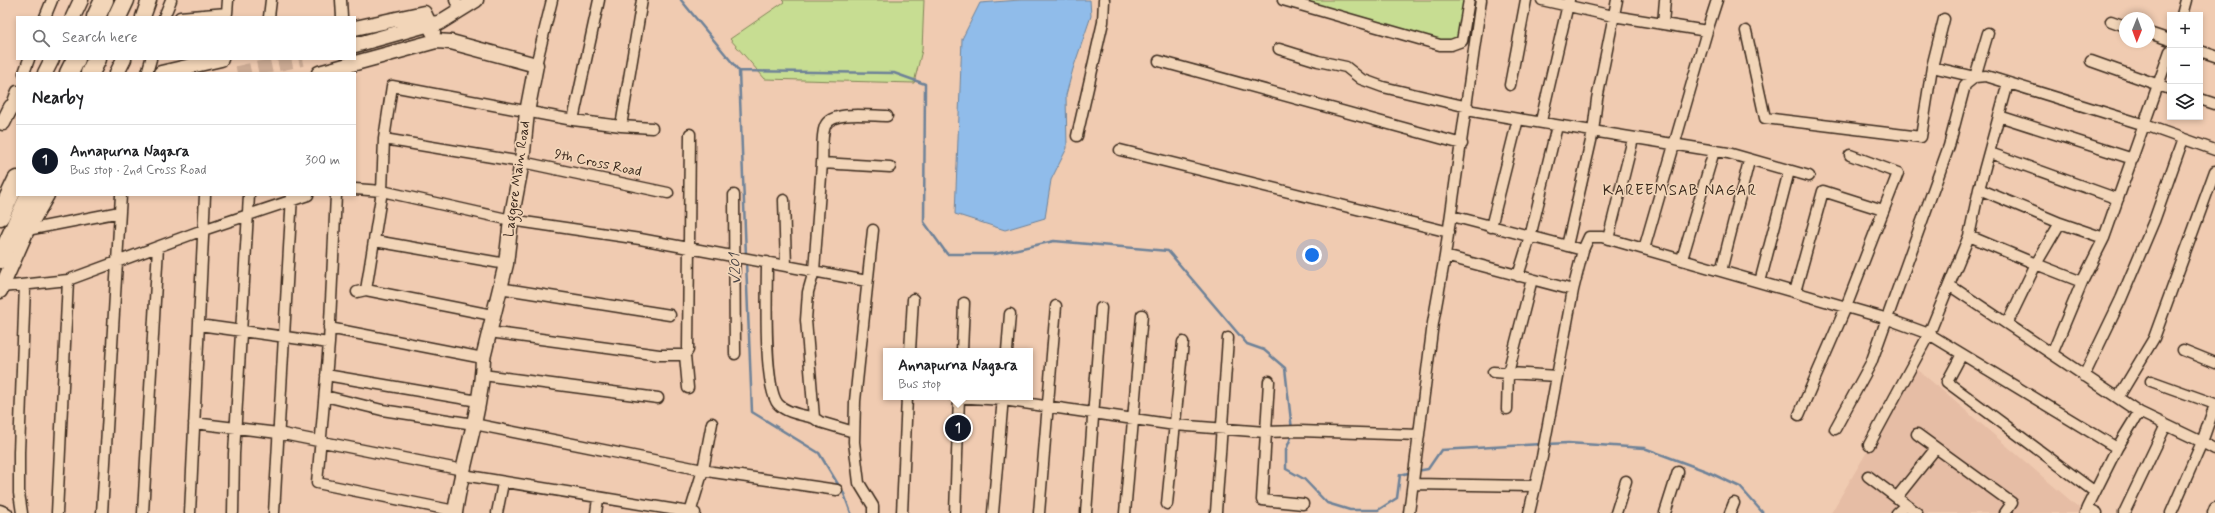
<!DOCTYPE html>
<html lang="en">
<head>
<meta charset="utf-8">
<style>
  :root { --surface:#fff; --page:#f6f6f6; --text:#202124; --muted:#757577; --line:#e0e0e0; --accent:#111827 }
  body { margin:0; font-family:Mynerve,sans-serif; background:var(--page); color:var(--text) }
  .controls { position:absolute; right:12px; top:12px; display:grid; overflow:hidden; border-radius:0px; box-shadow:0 2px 6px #0003 }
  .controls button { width:36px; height:36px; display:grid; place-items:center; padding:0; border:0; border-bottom:1px solid var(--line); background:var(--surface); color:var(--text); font:20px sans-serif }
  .compass { position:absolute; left:2119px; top:12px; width:36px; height:36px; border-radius:50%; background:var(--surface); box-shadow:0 2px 6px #0003; rotate:181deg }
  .you { position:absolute; left:1312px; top:255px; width:14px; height:14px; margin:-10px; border:3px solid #fff; border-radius:50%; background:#1a73e8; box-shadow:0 0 0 6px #1a73e833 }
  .badge { display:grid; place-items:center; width:26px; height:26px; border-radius:50%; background:var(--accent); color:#fff; font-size:13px; font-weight:700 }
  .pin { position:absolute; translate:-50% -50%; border:2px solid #fff; box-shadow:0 1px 4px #0006 }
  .popup { position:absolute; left:883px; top:348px; width:150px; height:52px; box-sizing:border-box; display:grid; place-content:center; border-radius:0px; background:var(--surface); filter:drop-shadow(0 1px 3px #0005); font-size:13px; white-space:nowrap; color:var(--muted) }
  .popup b { font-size:15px; color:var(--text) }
  .popup::after { content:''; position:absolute; left:50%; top:100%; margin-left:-8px; border:8px solid transparent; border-top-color:var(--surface) }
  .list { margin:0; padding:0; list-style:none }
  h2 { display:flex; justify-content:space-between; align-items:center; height:52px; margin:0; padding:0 16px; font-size:17px }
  h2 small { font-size:13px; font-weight:400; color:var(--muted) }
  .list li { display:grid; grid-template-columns:26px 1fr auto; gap:12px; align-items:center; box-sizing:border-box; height:72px; padding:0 16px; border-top:1px solid var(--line) }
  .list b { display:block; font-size:15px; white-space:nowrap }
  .list p { margin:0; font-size:13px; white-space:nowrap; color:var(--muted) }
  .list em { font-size:13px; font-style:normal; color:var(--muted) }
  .icon { flex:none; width:22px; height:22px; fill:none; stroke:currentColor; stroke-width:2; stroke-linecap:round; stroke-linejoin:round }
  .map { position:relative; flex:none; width:2215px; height:513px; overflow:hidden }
  .search { position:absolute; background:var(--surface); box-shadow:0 2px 6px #0003; left:16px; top:16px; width:340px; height:44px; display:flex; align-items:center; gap:10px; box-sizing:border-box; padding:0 14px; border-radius:0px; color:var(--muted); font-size:15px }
  .panel { position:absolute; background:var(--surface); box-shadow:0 2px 6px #0003; left:16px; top:72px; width:340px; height:124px; border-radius:0px }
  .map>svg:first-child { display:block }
  .built { fill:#e6bda5 }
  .green { fill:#c7dd92; stroke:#818458 }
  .water { fill:#90bcea; stroke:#6e8298 }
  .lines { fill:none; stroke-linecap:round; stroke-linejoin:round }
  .stream { stroke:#6e8298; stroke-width:2.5 }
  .secondary-tunnel { stroke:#ccab94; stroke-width:14; stroke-dasharray:14 7; stroke-linecap:butt }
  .street-casing { stroke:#3b2a1e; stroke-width:13 }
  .secondary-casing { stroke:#3b2a1e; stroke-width:17 }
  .highway-casing { stroke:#3b2a1e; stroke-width:21 }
  .street { stroke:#f2d5b8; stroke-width:10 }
  .secondary { stroke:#f2d5b8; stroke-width:14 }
  .highway { stroke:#f2d5b8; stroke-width:18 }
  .labels { text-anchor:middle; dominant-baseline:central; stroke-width:3.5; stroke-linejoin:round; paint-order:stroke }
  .street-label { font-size:14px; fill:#3b2a1e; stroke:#f2d5b8 }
  .neighbourhood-label { font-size:15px; letter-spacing:1px; fill:#3b2a1e; stroke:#f2d5b8 }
  .water-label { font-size:15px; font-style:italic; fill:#4c4747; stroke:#f2d5b8 }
</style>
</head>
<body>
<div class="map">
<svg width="2215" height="513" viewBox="0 0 2215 513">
  <rect width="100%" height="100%" fill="#f0cbb1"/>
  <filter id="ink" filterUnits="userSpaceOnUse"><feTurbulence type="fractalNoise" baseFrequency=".025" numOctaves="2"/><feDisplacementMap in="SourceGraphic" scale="8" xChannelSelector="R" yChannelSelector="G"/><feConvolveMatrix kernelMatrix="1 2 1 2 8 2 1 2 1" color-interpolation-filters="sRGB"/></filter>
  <g filter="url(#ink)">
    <path class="built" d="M1916 368 2078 507 2089 513H1831Z"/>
    <path class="green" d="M782 0H924L922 50 914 83 765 79 730 39 784 2Z
      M1302 0H1464L1460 37 1451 43Z"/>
    <path class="water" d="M1020 0H1090L1091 16 1073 69 1066 95 1067 148 1051 180 1045 218 1005 230 955 214 962 39 980 3Z"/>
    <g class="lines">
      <path class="stream" d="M681 0 739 71 746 256
        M739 71 894 73 925 84 924 222 947 254H995L1054 241 1168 251 1247 344 1264 350 1285 368 1292 430
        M746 261 752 412 819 453 844 494 851 513
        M1292 435 1286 450V469L1304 479 1327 503 1350 510H1378L1397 498 1400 475 1412 472
        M1547 444 1568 443 1644 448 1706 471 1740 487 1763 513
        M1417 471 1428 469 1441 450 1542 444"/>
      <path class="secondary-tunnel" d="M237 73 302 59"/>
      <defs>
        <path id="street" d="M341 0 342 17
          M455 0 456 2
          M1283 0 1440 45H1451L1462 41 1469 0
          M1481 0 1445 256 1573 290 1542 457 1529 513
          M1542 0 1613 16 1707 31 1644 249
          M2182 15 2186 0
          M45 17 52 0
          M164 17 171 0
          M180 17 227 13 228 0
          M269 17 271 0
          M2111 21 2125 26
          M1663 24 1665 0
          M1707 31 1717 0
          M1746 31 1765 118 1921 137 1932 67 1975 77 1988 33
          M2149 33 2170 40
          M1279 49 1318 61 1346 67 1361 79 1383 87 1468 107
          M2200 51 2215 56
          M1159 61 1462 144
          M2091 61 2170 89
          M536 65 552 0
          M1932 67 1944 19
          M24 73 29 59
          M147 73 151 59
          M1510 85 1526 0
          M2200 99 2215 104
          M11 107 17 91
          M1467 110 1518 119 1491 227
          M1999 116 2133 159
          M1518 119 1728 153 1809 176
          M573 120 599 0
          M1541 121 1569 0
          M621 126 652 128
          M1077 136 1103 22 1104 0
          M384 139 522 162 668 193
          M1120 150 1449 232
          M1990 153 2118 199
          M822 163C823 152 821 137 825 126 832 110 871 116 887 116
          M355 189 382 191 511 220 640 239 867 281
          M1979 189 2060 223 2104 238 2170 51
          M336 195 329 343 317 483 455 511
          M734 195 735 354
          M784 200 786 266
          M1452 216 1583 250 1573 290
          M24 229 27 230 120 212
          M873 230 855 401 854 442 859 483 873 506V513
          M1969 236 2036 264 2060 223
          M1608 239 1633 139
          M375 241 506 264
          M1567 246 1593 132 1597 99 1617 0
          M1583 250 1589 237H1602L1888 319 1929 334 2117 448
          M1682 259 1714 151
          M767 262C767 289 763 386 778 404 786 413 803 415 814 418
          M1721 271 1749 161
          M1518 276 1530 237 1557 126
          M1760 282 1789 171
          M1949 285 2139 412
          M2 287 68 280 203 230 308 195
          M499 288 670 315
          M366 290 382 191 384 139 392 86 573 120 621 126 642 0
          M357 292 366 290 492 315
          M1795 292 1823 191 1883 210
          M2007 324 2036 264 2082 282
          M199 325 329 343
          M329 328 483 358
          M489 332 659 355H685L688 350 690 134
          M2183 350 2215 363
          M910 351 913 299
          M962 351 964 303
          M1007 351 1010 314
          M1962 354 1947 382 2095 492
          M2052 354 2082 282 2104 238
          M685 355 688 388
          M1493 372 1557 376
          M326 375 478 401
          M483 375 658 398
          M2084 376 2121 299 2154 221 2183 139
          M1269 381 1262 500 1303 504
          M2151 381 2215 404
          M325 396 382 410 474 424 713 472 837 490
          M956 397 1003 400 1175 425 1265 432 1299 431 1419 435
          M2118 398 2154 338 2215 171
          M2215 405 2202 442 2215 449
          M1507 409 1508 373 1532 279
          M1799 415 1846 307 1898 173 1850 155
          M194 423 278 433 463 470
          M1835 429 1871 363 1949 146 1965 85 1975 77 1986 76 2145 125 2215 150
          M854 432 820 422 814 418 806 320 808 292 814 271 822 163 890 167
          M1917 434 2012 503 2005 513
          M1869 445 1929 334 1969 236 1979 189 2008 83
          M463 475 695 513
          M1868 476 1917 513
          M1413 484 1535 486
          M1897 497 1936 448
          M1167 504 1183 342
          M2087 508 2117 448 2139 412 2202 442 2171 513
          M0 510 7 513
          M1216 512 1228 338
          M22 513 19 493V452L25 285
          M57 513 68 280
          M102 513 121 195
          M143 513 158 247
          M190 513 205 195
          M233 513 234 454 249 195
          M274 513 292 195
          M497 513 503 483
          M596 513 598 499
          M690 513 703 470 712 423
          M902 513 907 397
          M955 513 959 397
          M993 513 1003 397
          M1039 513 1056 306
          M1086 513 1101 308
          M1125 513 1142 315
          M1409 513 1433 323 1445 256
          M1616 513 1626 481
          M1665 513 1678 472
          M1730 513 1734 503
          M1897 513 1906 505
          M2085 513 2087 508 2097 513
          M2124 513 2166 425
          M2213 513 2215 508"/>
        <path id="secondary" d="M73 17 81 0
          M143 17 149 0
          M355 28 424 13 433 32
          M355 45 430 24 439 23 476 0
          M45 73 52 59
          M117 73 124 59
          M161 73 221 59
          M319 73 436 41 451 42 536 65 527 112 522 162 511 220 506 264 483 358C482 411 462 461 455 513
          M3 123 11 107 17 105
          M0 291 27 230 47 195"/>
        <path id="highway" d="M96 17 104 0
          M117 17 125 0
          M69 73 76 59
          M90 73 97 59
          M0 216 17 180
          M0 259 30 195"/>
      </defs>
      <use href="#street" class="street-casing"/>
      <use href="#secondary" class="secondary-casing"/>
      <use href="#highway" class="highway-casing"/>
      <use href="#street" class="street"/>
      <use href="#secondary" class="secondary"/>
      <use href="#highway" class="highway"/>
    </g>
  </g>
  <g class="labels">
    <g class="street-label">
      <text transform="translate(598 163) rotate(12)">9th Cross Road</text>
      <text transform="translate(517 179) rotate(-82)">Laggere Main Road</text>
    </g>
    <g class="neighbourhood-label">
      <text x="1680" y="191">KAREEMSAB NAGAR</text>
    </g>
    <g class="water-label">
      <text transform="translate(736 269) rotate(-92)">V201</text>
    </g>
  </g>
</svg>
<div class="controls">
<button>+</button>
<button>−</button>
<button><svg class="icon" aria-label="layers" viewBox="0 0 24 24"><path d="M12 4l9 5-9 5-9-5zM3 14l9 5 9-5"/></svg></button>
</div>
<svg class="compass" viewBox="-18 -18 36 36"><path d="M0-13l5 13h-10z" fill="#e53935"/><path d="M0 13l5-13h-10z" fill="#757577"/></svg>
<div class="you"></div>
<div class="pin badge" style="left:958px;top:428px">1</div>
<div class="popup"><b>Annapurna Nagara</b>Bus stop</div>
<div class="search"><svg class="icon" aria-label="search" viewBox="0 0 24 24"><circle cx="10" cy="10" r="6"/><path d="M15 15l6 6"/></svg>Search here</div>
<section class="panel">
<h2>Nearby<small></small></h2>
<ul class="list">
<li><span class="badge">1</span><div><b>Annapurna Nagara</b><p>Bus stop · 2nd Cross Road</p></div><em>300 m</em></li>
</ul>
</section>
</div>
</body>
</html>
